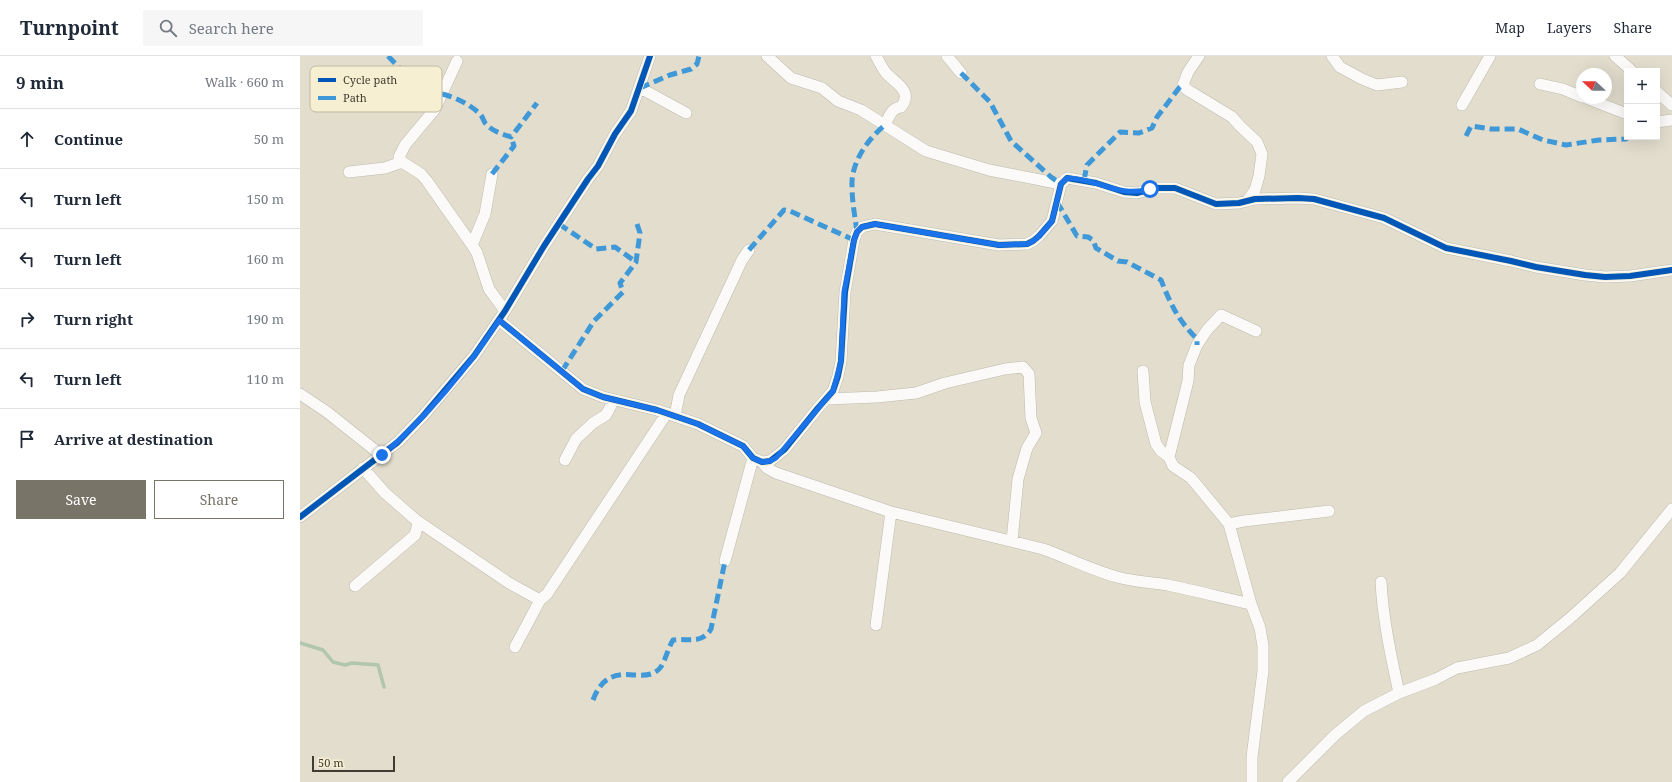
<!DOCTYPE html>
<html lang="en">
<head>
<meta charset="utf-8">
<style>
  :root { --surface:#fff; --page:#f6f6f7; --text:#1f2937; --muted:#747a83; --line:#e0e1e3; --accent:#797468 }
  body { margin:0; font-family:"Noto Serif",serif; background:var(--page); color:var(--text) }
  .controls { position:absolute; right:12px; top:12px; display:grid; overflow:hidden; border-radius:0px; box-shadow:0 4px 16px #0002 }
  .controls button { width:36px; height:36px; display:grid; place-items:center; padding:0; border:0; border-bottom:1px solid var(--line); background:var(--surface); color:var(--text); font:20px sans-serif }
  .compass { position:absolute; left:1276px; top:12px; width:36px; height:36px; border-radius:50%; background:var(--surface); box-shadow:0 4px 16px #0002; rotate:292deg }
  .scale { position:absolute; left:12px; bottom:10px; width:83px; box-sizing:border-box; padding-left:4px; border:2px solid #403c31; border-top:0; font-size:11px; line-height:14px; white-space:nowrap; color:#403c31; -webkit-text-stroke:3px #f7efd2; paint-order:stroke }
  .stop { position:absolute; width:12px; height:12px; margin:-9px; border:3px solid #1a73e8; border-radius:50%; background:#fff }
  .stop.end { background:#1a73e8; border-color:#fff; box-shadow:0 1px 4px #0008 }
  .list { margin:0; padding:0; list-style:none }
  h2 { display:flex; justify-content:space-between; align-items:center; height:52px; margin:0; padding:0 16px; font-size:17px }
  h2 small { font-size:13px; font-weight:400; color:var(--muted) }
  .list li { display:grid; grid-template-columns:26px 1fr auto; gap:12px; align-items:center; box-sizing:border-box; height:60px; padding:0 16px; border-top:1px solid var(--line) }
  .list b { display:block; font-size:15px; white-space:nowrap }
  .list em { font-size:13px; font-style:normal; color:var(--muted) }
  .actions { display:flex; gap:8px; padding:12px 16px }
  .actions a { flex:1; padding:9px 0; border:1px solid var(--accent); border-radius:0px; text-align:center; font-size:14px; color:var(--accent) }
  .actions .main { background:var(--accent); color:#fff }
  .icon { flex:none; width:22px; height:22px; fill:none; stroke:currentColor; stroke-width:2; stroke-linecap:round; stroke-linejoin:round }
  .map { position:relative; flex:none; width:1372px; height:726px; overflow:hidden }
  header { display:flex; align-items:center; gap:24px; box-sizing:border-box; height:56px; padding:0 20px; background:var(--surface); border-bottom:1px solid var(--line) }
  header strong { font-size:19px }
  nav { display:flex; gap:22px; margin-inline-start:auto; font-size:14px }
  .search { width:280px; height:36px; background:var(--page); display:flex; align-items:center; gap:10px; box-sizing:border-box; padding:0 14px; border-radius:0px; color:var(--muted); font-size:15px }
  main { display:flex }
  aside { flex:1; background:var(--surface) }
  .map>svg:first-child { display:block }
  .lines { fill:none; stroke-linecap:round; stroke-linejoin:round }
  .stream { stroke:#b1c6ae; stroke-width:3.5 }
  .minor-casing { stroke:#bebaad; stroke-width:12 }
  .minor { stroke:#fbfaf8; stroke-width:11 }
  .quiet { stroke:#3f99d8; stroke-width:5; stroke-dasharray:10 5; stroke-linecap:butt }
  .cycleway-casing { stroke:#f7efd2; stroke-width:8 }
  .cycleway { stroke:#0057b8; stroke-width:6 }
  .route { stroke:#1a73e8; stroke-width:5 }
  .key { fill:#f7efd2; stroke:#c0b9a2; stroke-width:1 }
  .key-label { font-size:11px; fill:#403c31 }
</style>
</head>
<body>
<header>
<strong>Turnpoint</strong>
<div class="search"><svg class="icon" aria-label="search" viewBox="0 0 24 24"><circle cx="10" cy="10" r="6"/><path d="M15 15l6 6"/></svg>Search here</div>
<nav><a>Map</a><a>Layers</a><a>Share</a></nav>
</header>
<main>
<aside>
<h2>9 min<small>Walk · 660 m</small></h2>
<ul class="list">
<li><svg class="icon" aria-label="ahead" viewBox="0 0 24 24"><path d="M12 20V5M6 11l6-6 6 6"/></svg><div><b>Continue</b></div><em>50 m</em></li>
<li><svg class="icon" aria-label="left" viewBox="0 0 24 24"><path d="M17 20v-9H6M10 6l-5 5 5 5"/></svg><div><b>Turn left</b></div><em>150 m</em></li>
<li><svg class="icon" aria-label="left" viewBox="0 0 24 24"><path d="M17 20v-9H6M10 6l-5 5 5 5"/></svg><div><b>Turn left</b></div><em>160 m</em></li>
<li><svg class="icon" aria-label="right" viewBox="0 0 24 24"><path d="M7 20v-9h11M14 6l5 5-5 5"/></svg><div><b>Turn right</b></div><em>190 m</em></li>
<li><svg class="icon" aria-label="left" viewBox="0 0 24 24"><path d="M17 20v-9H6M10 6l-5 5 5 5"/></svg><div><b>Turn left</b></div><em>110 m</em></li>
<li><svg class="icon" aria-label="arrive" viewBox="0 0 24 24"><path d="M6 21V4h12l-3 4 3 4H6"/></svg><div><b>Arrive at destination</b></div></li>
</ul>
<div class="actions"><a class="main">Save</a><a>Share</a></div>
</aside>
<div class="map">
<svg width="1372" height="726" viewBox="0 0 1372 726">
  <rect width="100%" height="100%" fill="#e2ddcd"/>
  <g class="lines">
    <path class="stream" d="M0 587 23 594 33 606 45 609 52 607 78 609 84 631"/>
    <defs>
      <path id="minor" d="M467 0 491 22 522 32 538 45 561 54 626 95 689 114 761 128
        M576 0C579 5 582 12 586 17 595 27 614 35 601 51 591 52 589 61 585 69
        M647 0 661 17
        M899 0 888 16 883 29 886 33 932 61 940 70 957 86 962 98 959 120 955 134 947 145
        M1032 0 1040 11 1062 23 1077 29 1102 26
        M1315 0 1332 15
        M157 5 135 53 105 89 99 101 102 106 121 118 127 125 172 189 177 197 189 233 205 255
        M1240 28 1263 33 1282 41
        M340 32 386 57
        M1357 36 1372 49
        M1286 42 1327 58
        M1162 49 1190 0
        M1357 66 1372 64
        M49 116 85 112 102 106
        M172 189 185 158 192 118
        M199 264 283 333 303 341 357 354 398 368 443 390 453 402 462 406 470 405 484 394 518 352 533 335 538 320 541 305 545 236 554 184 557 176 562 171 575 168 699 189 727 188 733 185 739 180 752 165 761 128 767 122 796 127 824 136 837 137 855 132H875L916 148 939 147 955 143 998 142 1014 143 1084 162 1146 192 1211 205 1236 211 1285 219 1305 221 1330 220 1372 214
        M843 315 845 346 856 388 861 395 869 401
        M0 338 27 356 81 399
        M527 343 577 341 616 337 645 327 705 313 723 311 729 318 731 362 736 377 727 392 718 423 712 485
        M375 360 379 339 442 204 449 194
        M265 404 276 383 293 367 306 359 314 344
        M462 406 467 412 476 417 591 456 743 493C768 502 792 514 817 521 834 526 851 526 868 529 896 535 924 542 951 548
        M0 461 98 386 123 360 174 300 205 255 244 190 288 123 298 110 315 78 331 55 350 0
        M116 464 209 527 240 544 247 538 367 357
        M929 468 944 465 1029 455
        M425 505 453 402
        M1081 526C1083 564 1091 600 1099 637
        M55 530 115 479 118 468 116 464 85 437 63 412
        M576 569 591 456
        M215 591 240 544
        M952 726V701L963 615V590L960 572 951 548 929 468 891 422 873 410 869 401 888 325 889 309 897 289 907 274 921 259 956 275
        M988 726 1035 679 1064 655 1099 637 1136 623 1157 612 1209 602 1237 589 1269 563 1320 517 1372 453"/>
    </defs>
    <use href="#minor" class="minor-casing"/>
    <use href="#minor" class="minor"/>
    <path class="quiet" d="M88 0 110 23 139 45
      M661 17 690 46 711 85 751 121 761 128
      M340 32 370 19 391 13 397 8 399 0
      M142 38C155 41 169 48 179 57 183 60 183 65 186 68 192 75 202 78 211 81L237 47
      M1357 67 1359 66
      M1166 80 1171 70 1191 73H1218L1243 84 1266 89 1299 84 1326 83 1329 81
      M192 118 214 90 211 81
      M784 124 787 109 820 76 839 77 852 72 857 61 879 32 883 29
      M757 146 777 180 788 181 793 184 796 192 818 205 827 206 861 224C871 249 878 264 897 283V289
      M259 168 296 193 315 191 336 206
      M557 176C555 161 552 145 552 130 551 106 568 83 585 69
      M449 194 484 154 490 155 554 184
      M262 315 294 265 323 236 320 227 336 206 340 177 336 165
      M293 644C310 599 343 632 360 612 365 606 368 592 373 584 389 582 401 589 411 573L425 505"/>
    <defs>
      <path id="cycleway" d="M199 264 283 333 303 341 357 354 398 368 443 390 453 402 462 406 470 405 484 394 518 352 533 335 538 320 541 305 545 236 554 184 557 176 562 171 575 168 699 189 727 188 733 185 739 180 752 165 761 128 767 122 796 127 824 136 837 137 855 132H875L916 148 939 147 955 143 998 142 1014 143 1084 162 1146 192 1211 205 1236 211 1285 219 1305 221 1330 220 1372 214
        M0 461 98 386 123 360 174 300 205 255 244 190 288 123 298 110 315 78 331 55 350 0"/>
    </defs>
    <use href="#cycleway" class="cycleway-casing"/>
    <use href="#cycleway" class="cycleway"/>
  </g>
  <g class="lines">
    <path class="route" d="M82 399C124 364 169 311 199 264L283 333 303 341 357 354 398 368 443 390 453 402 462 406 470 405 476 402 533 335 541 305 544 236 554 184 557 176 562 171 575 168 699 189 727 188 733 185 739 180 752 165 761 128 767 122C797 122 818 142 850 133"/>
  </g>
  <rect x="10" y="10" width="132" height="46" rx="6" class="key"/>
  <rect x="18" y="22" width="18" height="4" fill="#0057b8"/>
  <rect x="18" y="40" width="18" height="4" fill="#3f99d8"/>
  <g class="key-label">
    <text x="43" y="28">Cycle path</text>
    <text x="43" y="46">Path</text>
  </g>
</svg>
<div class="controls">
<button>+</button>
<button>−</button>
</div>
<svg class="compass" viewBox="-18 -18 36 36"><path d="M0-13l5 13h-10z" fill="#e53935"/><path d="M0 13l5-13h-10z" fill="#747a83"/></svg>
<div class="scale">50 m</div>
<div class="stop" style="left:850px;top:133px"></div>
<div class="stop end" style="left:82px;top:399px"></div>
</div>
</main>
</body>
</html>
